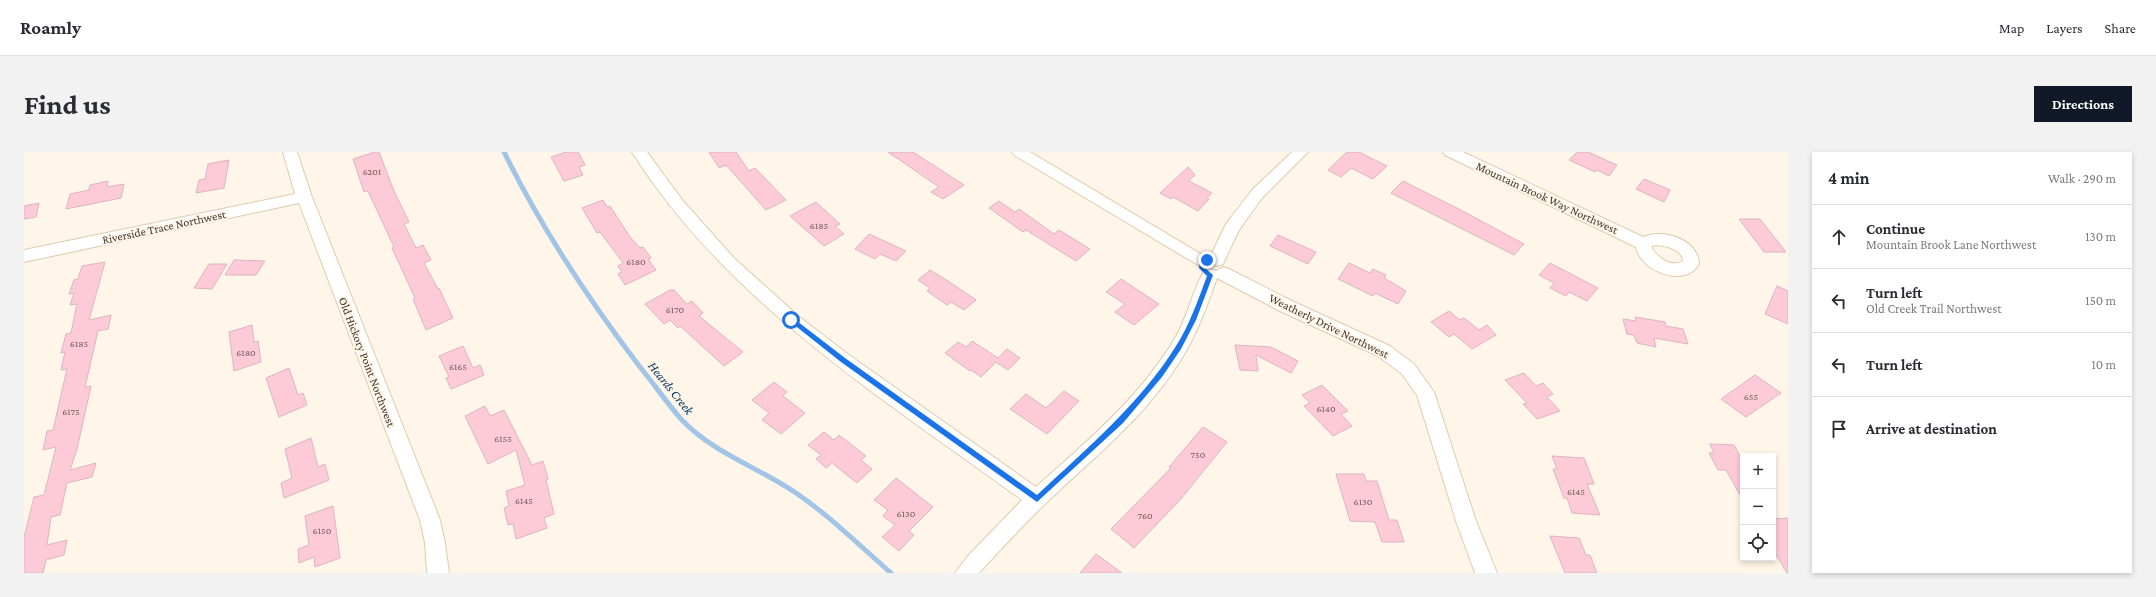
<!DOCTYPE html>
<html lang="en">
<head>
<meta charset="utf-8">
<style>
  :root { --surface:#fff; --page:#f2f2f3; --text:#2b2b33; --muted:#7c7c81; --line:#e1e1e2; --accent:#111827 }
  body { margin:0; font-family:"Crimson Pro",serif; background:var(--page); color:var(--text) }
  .controls { position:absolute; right:12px; bottom:12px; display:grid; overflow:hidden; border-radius:0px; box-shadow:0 2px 6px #0003 }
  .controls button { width:36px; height:36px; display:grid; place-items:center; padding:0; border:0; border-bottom:1px solid var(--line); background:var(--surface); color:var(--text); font:20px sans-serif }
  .stop { position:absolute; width:12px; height:12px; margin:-9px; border:3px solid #1a73e8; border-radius:50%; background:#fff }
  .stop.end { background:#1a73e8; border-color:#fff; box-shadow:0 1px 4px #0008 }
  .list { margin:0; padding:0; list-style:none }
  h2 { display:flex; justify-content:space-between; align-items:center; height:52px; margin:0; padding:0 16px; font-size:17px }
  h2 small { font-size:13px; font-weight:400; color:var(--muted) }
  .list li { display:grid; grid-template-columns:26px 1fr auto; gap:12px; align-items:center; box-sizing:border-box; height:64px; padding:0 16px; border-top:1px solid var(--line) }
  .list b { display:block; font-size:15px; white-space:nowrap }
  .list p { margin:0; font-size:13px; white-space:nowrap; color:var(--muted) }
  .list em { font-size:13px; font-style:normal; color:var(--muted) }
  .icon { flex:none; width:22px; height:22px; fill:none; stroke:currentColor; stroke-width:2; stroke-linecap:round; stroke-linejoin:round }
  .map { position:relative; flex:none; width:1764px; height:421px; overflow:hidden; border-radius:0px }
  header { display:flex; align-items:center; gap:24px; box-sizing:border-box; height:56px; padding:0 20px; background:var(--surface); border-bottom:1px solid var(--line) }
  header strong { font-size:19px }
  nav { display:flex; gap:22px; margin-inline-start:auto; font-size:14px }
  .intro { display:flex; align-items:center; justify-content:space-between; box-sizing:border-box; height:96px; padding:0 24px }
  h1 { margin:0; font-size:28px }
  .button { padding:10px 18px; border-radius:0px; background:var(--accent); color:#fff; font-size:14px; font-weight:700 }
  main { display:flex; gap:24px; padding:0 24px }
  aside { flex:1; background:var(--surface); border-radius:0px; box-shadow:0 2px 6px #0003 }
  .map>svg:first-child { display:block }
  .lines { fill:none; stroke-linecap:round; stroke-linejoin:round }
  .stream { stroke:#a2c4e6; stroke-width:5 }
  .building { fill:#fdcad8; stroke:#ddb4c0 }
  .minor-casing { stroke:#e2caab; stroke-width:2 }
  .minor { fill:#fff; fill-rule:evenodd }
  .route { fill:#1a73e8 }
  .labels { text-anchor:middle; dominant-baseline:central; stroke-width:4; stroke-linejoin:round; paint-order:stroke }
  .number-label { font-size:10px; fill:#715c57 }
  .street-label { font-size:12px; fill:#42382c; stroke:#fff5e9 }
  .water-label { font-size:13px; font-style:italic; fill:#053a65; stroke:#fff5e9 }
</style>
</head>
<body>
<header>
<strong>Roamly</strong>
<nav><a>Map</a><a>Layers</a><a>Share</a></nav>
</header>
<div class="intro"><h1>Find us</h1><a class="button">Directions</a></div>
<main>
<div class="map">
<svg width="1764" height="421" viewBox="0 0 1764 421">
  <rect width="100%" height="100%" fill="#fff5e9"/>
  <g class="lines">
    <path class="stream" d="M480 0C518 77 564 147 616 215 630 232 643 251 657 267 690 302 734 315 772 341 806 364 836 394 867 421"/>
  </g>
  <path class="building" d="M351 0H355L370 39 385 70 380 72 392 96 399 93 407 108 400 111 414 137 415 136 429 166 402 178 389 147 391 146 368 96 370 95 344 39 340 40 329 7Z
    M542 0H554L561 13 555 15 559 23 540 29 527 5Z
    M685 0H712L725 19 731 16 762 48 742 58 702 13 695 16Z
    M864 0H889L940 33 919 47 907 40 915 35Z
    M1323 0H1335L1363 14 1349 27 1327 16 1317 25 1304 18Z
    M1553 0H1564L1593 13 1585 24 1573 18 1571 20 1545 8Z
    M205 8 200 36 172 41 175 28 181 27 184 12Z
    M1164 15 1171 23 1165 29 1188 41 1183 46 1185 47 1174 59 1149 45 1147 47 1136 41Z
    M1620 27 1646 38 1640 50 1612 37Z
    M84 29 83 35 100 32 97 46 42 57 46 42 65 38 66 33Z
    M1379 29 1435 57 1500 92 1490 103 1367 41Z
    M579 48 583 55 586 54 606 85 616 96 619 95 627 106 624 107 632 118 601 133 594 122 598 120 594 114 599 111 576 80 573 81 558 56Z
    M975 49 991 60 995 57 1030 82 1035 78 1066 97 1052 109 1002 78 999 80 965 56Z
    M792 50 816 72 811 74 820 82 800 94 766 64Z
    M15 51 12 65 0 67V54Z
    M1715 67H1736L1762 100H1740Z
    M845 82 882 99 872 109 856 102 851 107 831 97Z
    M1254 83 1292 100 1284 112 1246 94Z
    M210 108 241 109 232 123H201Z
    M81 110 65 168 87 163 84 177 74 179 61 235 67 234 53 297 46 318 72 311 68 325 43 331 36 363 27 365 23 393 43 388 40 403 22 408 19 421H0V385L10 345 20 343 32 295 19 298 23 279 29 278 43 217 37 218 41 200 37 201 42 182 47 181 53 152 46 153 50 141 45 142 50 128 54 127 58 114Z
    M1325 111 1346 121 1349 117 1362 123 1360 126 1382 139 1374 152 1351 141 1349 144 1314 127Z
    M1526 111 1574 136 1563 149 1545 140 1542 144 1526 136 1530 131 1515 123Z
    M185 112H203L188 137 170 136Z
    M906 118 927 131 952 148 940 158 927 150 923 153 903 139 906 136 894 128Z
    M1097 127 1135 152 1110 173 1091 160 1101 152 1082 140Z
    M1753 134 1764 139V172L1741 162Z
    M646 138H650L663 152 668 149 679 161 675 164 719 200 700 214 656 174 654 176 646 168 640 172 621 152Z
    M1425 159 1436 168 1440 166 1455 178 1463 173 1472 183 1448 197 1430 182 1425 185 1407 170Z
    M1611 165 1641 170 1642 174 1659 177 1664 192 1630 186 1632 195 1613 191 1610 183 1603 182 1599 167 1612 169Z
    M228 173 230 190 234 189 237 210 210 219 205 180Z
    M948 189 974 206 983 197 996 206 984 218 972 210 957 225 947 218 946 219 921 201 934 190 942 195Z
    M1211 193 1247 195 1274 209 1267 221 1232 203 1234 219 1216 218Z
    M439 194 449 216 456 213 460 223 427 237 422 226 425 225 415 204Z
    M265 216 274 243 279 241 283 253 255 265 242 226Z
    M1500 221 1512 234 1519 231 1529 242 1523 245 1536 259 1513 267 1499 252 1503 251 1481 228Z
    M1731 223 1757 241 1722 265 1697 247Z
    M750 230 763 240 759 244 781 261 757 282 738 268 745 261 728 248Z
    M1298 233 1324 259 1317 262 1328 274 1309 284 1280 254 1286 251 1278 243Z
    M1040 239 1055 249 1023 282 986 257 1002 242 1022 256Z
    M461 254 466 264 480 258 508 313 519 309 524 327 522 328 530 362 520 366 523 376 492 387 489 372 484 373 480 356 485 354 482 339 501 333 492 298 464 312 441 264Z
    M1179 275 1203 290 1156 348 1110 396 1087 377 1147 316 1145 315Z
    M800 280 810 288 815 283 842 304 837 308 848 317 833 331 808 311 802 316 792 307 797 303 784 293Z
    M287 286 294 315 301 312 305 328 260 346 257 331 268 326 261 297Z
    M1686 292 1710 293 1719 309V348L1702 318H1694L1685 301H1690Z
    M1528 304 1560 306 1570 332H1563L1576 363 1548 361 1543 346H1540L1529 317H1533Z
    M1312 322H1340L1342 329H1353L1365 368H1373L1380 390H1358L1351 370 1326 369Z
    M872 326 909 355 885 379 890 383 875 399 858 385 871 373 859 364 864 358 850 348Z
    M309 354 316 406 291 415 290 405 275 411 274 397 285 393 281 364Z
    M1764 366V421H1763L1749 398V367Z
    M1526 384 1555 386 1562 403H1566L1573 421H1541Z
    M1072 402 1098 421H1056Z"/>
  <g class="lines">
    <defs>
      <path id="minor" d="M259 0H273L288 45 416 368 421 391 425 421H403L401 391 396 368 275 51 0 110V98L271 42Z
        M608 0H623L659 49 710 106 773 163 825 203 1012 335C1061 291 1113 248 1148 191 1163 169 1167 142 1180 119L1186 117 1192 119 1199 115 1205 117 1268 149 1366 194 1390 212 1410 240 1452 369 1473 421H1451L1432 369 1393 243 1378 222 1354 204 1256 159 1193 126C1184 151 1175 177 1161 201 1131 253 1084 294 1040 334 1010 362 982 391 955 421H931L943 405 998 348C857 245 703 150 608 0Z
        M988 0H1006L1185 107 1202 72 1228 38 1268 0H1284L1238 46 1215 78 1199 112 1193 114 1187 111 1185 114 1179 116 990 3Z
        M1419 0H1439L1619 85C1639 76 1674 87 1675 112 1661 137 1616 119 1612 95L1421 3ZM1632 93C1642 94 1658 97 1659 109 1647 116 1635 106 1628 97V94Z"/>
    </defs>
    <use href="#minor" class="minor-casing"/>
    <use href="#minor" class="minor"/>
  </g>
  <path class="route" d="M1181 107 1186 108 1182 111 1181 116 1189 123 1172 168 1157 197 1138 225 1099 271 1013 350 817 210 764 168 769 166 821 206 1013 343C1062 297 1116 252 1152 194 1166 172 1174 148 1183 124L1175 116 1176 110Z"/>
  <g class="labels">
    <g class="number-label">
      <text x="348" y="19">6201</text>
      <text x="795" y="73">6185</text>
      <text x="612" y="109">6180</text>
      <text x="651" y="157">6170</text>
      <text x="55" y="191">6185</text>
      <text x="222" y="200">6180</text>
      <text x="434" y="214">6165</text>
      <text x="1727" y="244">655</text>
      <text x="1302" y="256">6140</text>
      <text x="47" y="259">6175</text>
      <text x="479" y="286">6155</text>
      <text x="1174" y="302">750</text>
      <text x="1552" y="339">6145</text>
      <text x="500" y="348">6145</text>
      <text x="1339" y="349">6130</text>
      <text x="882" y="361">6130</text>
      <text x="1121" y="363">760</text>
      <text x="298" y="378">6150</text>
    </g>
    <g class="street-label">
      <text transform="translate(1523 46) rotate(25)">Mountain Brook Way Northwest</text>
      <text transform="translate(140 75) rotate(-12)">Riverside Trace Northwest</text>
      <text transform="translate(1305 174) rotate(26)">Weatherly Drive Northwest</text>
      <text transform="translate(343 210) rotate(69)">Old Hickory Point Northwest</text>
    </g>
    <g class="water-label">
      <text transform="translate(647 236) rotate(51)">Heards Creek</text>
    </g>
  </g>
</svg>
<div class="controls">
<button>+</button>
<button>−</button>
<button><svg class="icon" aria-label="locate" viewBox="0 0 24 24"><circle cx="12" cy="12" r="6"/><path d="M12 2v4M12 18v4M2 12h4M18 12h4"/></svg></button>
</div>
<div class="stop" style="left:767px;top:168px"></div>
<div class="stop end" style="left:1183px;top:108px"></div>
</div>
<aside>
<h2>4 min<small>Walk · 290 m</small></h2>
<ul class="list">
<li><svg class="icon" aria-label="ahead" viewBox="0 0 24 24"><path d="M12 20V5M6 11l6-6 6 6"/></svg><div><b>Continue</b><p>Mountain Brook Lane Northwest</p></div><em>130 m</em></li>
<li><svg class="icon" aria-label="left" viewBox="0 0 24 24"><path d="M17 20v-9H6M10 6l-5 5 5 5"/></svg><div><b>Turn left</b><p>Old Creek Trail Northwest</p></div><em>150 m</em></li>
<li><svg class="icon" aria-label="left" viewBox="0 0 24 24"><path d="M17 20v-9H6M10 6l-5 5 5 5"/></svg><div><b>Turn left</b></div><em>10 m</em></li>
<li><svg class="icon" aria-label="arrive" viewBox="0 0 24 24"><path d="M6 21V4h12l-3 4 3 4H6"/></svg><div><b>Arrive at destination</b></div></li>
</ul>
</aside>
</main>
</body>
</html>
